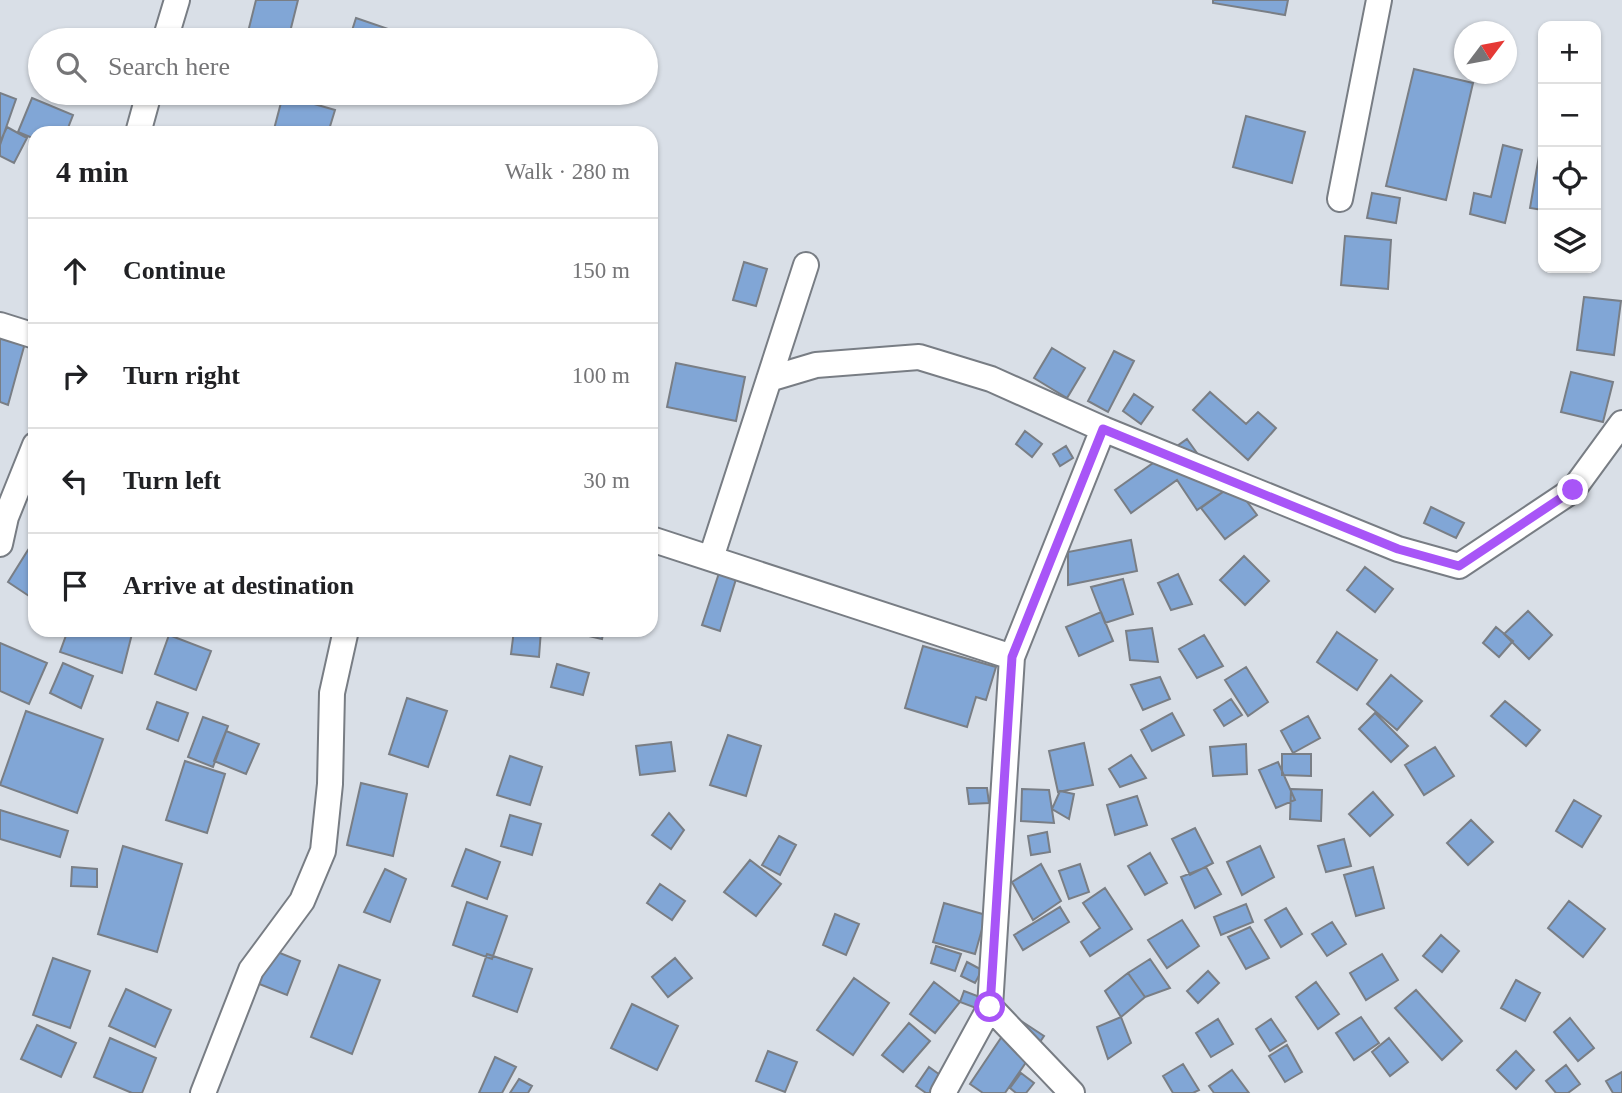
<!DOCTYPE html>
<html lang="en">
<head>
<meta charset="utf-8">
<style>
  :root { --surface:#fff; --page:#f6f6f6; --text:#202124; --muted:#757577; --line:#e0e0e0 }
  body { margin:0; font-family:Georgia,serif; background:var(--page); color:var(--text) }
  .controls { position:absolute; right:21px; top:21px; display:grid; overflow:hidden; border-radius:14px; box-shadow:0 2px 5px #0004 }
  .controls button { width:63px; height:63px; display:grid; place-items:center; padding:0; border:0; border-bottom:2px solid var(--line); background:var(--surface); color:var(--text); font:35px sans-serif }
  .compass { position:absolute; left:1454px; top:21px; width:63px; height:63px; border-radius:50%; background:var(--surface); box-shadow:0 2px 5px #0004; rotate:58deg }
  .stop { position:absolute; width:21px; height:21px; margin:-16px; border:5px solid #a855f7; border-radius:50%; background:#fff }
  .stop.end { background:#a855f7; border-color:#fff; box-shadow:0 2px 7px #0008 }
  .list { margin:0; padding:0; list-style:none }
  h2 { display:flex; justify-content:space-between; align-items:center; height:91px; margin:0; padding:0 28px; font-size:30px }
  h2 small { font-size:23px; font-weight:400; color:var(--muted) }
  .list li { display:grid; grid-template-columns:46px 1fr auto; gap:21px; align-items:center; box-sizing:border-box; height:105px; padding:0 28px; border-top:2px solid var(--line) }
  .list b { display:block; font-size:26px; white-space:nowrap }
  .list em { font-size:23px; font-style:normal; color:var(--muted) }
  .icon { flex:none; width:38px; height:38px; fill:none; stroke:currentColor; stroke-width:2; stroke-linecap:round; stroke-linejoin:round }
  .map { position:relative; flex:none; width:1622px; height:1093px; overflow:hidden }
  .search { position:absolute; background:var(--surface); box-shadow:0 2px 5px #0004; left:28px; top:28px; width:630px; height:77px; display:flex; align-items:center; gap:18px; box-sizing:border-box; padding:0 24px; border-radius:38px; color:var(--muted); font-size:26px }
  .panel { position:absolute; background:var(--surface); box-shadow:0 2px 5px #0004; left:28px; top:126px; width:630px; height:511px; border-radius:21px }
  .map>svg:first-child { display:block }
  .building { fill:#81a6d6; stroke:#797e85; stroke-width:2 }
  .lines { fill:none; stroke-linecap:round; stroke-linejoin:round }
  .street-casing { stroke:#787d84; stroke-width:28 }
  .street { stroke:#fff; stroke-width:24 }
  .route { stroke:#a855f7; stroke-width:9 }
</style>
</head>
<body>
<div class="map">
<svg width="1622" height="1093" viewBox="0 0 1622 1093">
  <rect width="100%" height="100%" fill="#d9dfe7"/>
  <path class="building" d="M256 0H298L288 40H246Z
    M1213 0H1288L1285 15 1213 3Z
    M356 18 400 33 397 40H349Z
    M1414 69 1473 83 1446 200 1386 186Z
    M0 93 16 99 0 145Z
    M283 95 335 110 328 133H273Z
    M32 98 73 115 66 133H35V139L18 132Z
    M1246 116 1305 132 1292 183 1233 167Z
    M7 127 27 138 14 163 0 156V142Z
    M1503 145 1522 150 1505 223 1470 214 1474 193 1491 197Z
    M1539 156 1543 157V210L1530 208Z
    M1372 193 1400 198 1396 223 1367 218Z
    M1345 236 1391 240 1388 289 1341 285Z
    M744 262 767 269 756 306 733 300Z
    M1584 297 1621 301 1614 355 1577 350Z
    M0 336 25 343 8 405 0 402Z
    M1052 348 1085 368 1067 398 1034 378Z
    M1114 351 1134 361 1108 412 1088 401Z
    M676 363 745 377 736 421 667 407Z
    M1571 372 1613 382 1603 422 1561 412Z
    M1210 392 1246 424 1258 412 1276 428 1248 460 1193 410Z
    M1134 394 1153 407 1141 424 1123 411Z
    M1025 431 1042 444 1032 457 1016 444Z
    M1187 439 1224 491 1197 510 1177 480 1131 513 1115 490Z
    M1066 446 1073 458 1060 466 1053 454Z
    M1234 484 1257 515 1225 539 1201 508Z
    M1431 507 1464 523 1456 538 1424 523Z
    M1131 540 1137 571 1068 585V552Z
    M28 550 35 555V600L8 582Z
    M1244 556 1269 581 1245 605 1220 580Z
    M1365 567 1393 589 1375 612 1347 590Z
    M719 573 736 579 720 631 702 625Z
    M1178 574 1192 604 1171 610 1158 583Z
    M1123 579 1133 614 1105 623 1091 587Z
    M1528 611 1552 635 1529 659 1504 634Z
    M1101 612 1113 641 1079 656 1066 627Z
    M1496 627 1513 641 1499 657 1483 643Z
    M1152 628 1158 662 1130 660 1126 631Z
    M68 630H133L122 673 60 652Z
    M514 630H541L539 657 511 654Z
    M571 630H604L602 639 571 632Z
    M1337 632 1377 660 1357 690 1317 662Z
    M169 635 211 651 196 690 155 674Z
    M1204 635 1223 666 1197 678 1179 649Z
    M0 643 47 663 29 704 0 691Z
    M923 646 996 667 986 700 976 697 967 727 905 708Z
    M63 663 93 676 81 708 50 693Z
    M557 664 589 673 583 695 551 687Z
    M1246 667 1268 702 1248 716 1225 680Z
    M1391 675 1422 701 1397 730 1367 704Z
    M1160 677 1170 699 1143 710 1131 685Z
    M407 698 447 711 428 767 389 754Z
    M1231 699 1242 715 1224 726 1214 710Z
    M1505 701 1540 730 1526 746 1491 716Z
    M157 702 188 713 178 741 147 729Z
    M26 711 103 739 77 813 0 785Z
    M1172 713 1184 735 1152 751 1141 730Z
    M1375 713 1408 746 1391 762 1359 729Z
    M1308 716 1320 738 1293 753 1281 731Z
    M203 717 228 726 213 767 188 757Z
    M226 731 259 744 246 774 214 761Z
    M728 735 761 746 746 796 710 785Z
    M671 742 675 771 640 775 636 746Z
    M1084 743 1093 785 1058 792 1049 751Z
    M1246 744 1247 774 1213 776 1210 747Z
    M1435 747 1454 776 1424 795 1405 765Z
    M1282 754H1311V776L1282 775Z
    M1131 755 1146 778 1120 787 1109 769Z
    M510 756 542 767 530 805 497 795Z
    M185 761 225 774 207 833 166 820Z
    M1278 762 1295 800 1276 808 1259 770Z
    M361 783 407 794 393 856 347 845Z
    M967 788H987L989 803 969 804Z
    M1022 789 1049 790 1054 823 1021 821Z
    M1291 789 1322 790 1321 821 1290 819Z
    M1060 791 1074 794 1069 819 1052 809Z
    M1373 792 1393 815 1370 836 1349 814Z
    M1137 796 1147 825 1115 835 1107 805Z
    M1574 800 1601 816 1582 847 1556 831Z
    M0 810 68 831 60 857 0 839Z
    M669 813 684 830 671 849 652 835Z
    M510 815 541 824 532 855 501 846Z
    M1471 820 1493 842 1468 865 1447 843Z
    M1195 828 1213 863 1190 875 1172 839Z
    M1047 832 1050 852 1031 855 1028 836Z
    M779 836 796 845 780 875 762 865Z
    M1344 839 1351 866 1326 872 1318 846Z
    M123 846 182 864 157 952 98 934Z
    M1260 846 1274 877 1242 895 1227 862Z
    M466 849 500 862 487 899 452 886Z
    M1150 853 1167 883 1145 895 1128 866Z
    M750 860 781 884 756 916 724 892Z
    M1041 864 1061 901 1033 920 1012 882Z
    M1080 864 1089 892 1069 899 1059 871Z
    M72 867 97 869V887L71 886Z
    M1206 867 1221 894 1195 908 1181 877Z
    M1373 867 1384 908 1356 916 1344 875Z
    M385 869 406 879 390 922 364 912Z
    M660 884 685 901 672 920 647 903Z
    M1105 888 1132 929 1090 956 1081 942 1100 928 1083 903Z
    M1569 901 1605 929 1583 957 1548 928Z
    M467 902 507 916 492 959 453 945Z
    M944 903 986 915 975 954 933 942Z
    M1246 904 1253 922 1221 935 1214 917Z
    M1060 907 1069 922 1023 950 1014 935Z
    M1286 908 1302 934 1281 947 1265 920Z
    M835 914 859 924 846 955 823 945Z
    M1182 920 1199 946 1167 968 1148 940Z
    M1332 922 1346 944 1327 956 1312 934Z
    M1250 927 1269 958 1246 969 1228 937Z
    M1441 935 1459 951 1442 972 1423 956Z
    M260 945 300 961 287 995 247 979Z
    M936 946 961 954 955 971 931 963Z
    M487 954 532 969 517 1012 473 996Z
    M1382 954 1398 980 1366 1000 1350 973Z
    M53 958 90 971 70 1028 33 1015Z
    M675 958 692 978 668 997 652 977Z
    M1150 959 1170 988 1145 997 1128 973Z
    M967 962 982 970 975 983 961 976Z
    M339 965 380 980 352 1054 311 1037Z
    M1208 971 1219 983 1198 1003 1187 991Z
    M1128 973 1145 997 1121 1017 1105 991Z
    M854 978 889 1003 853 1055 817 1030Z
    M1516 980 1540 993 1525 1021 1501 1008Z
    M934 982 960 1002 935 1033 910 1014Z
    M1316 982 1339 1014 1318 1029 1296 997Z
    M126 989 171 1010 155 1047 109 1026Z
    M1416 990 1462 1041 1442 1060 1395 1008Z
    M964 991 980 997 976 1008 960 1002Z
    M632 1004 678 1026 657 1070 611 1048Z
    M1015 1017 1044 1036 1005 1093H983L970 1084Z
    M1121 1017 1131 1043 1108 1059 1097 1027Z
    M1361 1017 1379 1043 1354 1060 1336 1033Z
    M1570 1018 1594 1048 1578 1061 1554 1032Z
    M1218 1019 1233 1044 1211 1057 1196 1033Z
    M1271 1019 1286 1041 1270 1051 1256 1029Z
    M909 1023 930 1041 903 1072 882 1055Z
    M37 1025 76 1043 61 1077 21 1059Z
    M110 1038 156 1058 142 1093H132L94 1077Z
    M1389 1038 1408 1062 1390 1076 1372 1052Z
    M1287 1045 1302 1072 1285 1082 1269 1056Z
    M768 1051 797 1062 785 1092 756 1081Z
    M1516 1051 1534 1070 1516 1089 1497 1070Z
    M495 1057 516 1067 502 1093H479Z
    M1183 1064 1199 1090 1193 1093H1173L1163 1076Z
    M1566 1065 1580 1084 1568 1093H1556L1546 1081Z
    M929 1067 947 1080 937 1093H926L916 1086Z
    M1232 1070 1249 1093H1214L1209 1086Z
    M1622 1072V1093H1613L1606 1081Z
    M1021 1073 1034 1083 1026 1093H1016L1010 1088Z
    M519 1079 532 1086 528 1093H510Z"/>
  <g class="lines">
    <defs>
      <path id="street" d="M165 40 177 0
        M138 133 149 93
        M1340 199 1379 0
        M0 325 35 336
        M769 379 816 365 919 357 991 379 1103 429 1398 549 1459 566 1573 490 1622 423
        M651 539 1012 657 990 1007 1072 1093
        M0 544 6 517 35 445
        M711 558 806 265
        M1012 657 1103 429
        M203 1093 251 970 302 901 323 851 330 784 332 693 346 630
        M943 1093 990 1007"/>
    </defs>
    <use href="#street" class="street-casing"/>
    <use href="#street" class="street"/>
  </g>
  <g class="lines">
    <path class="route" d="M990 1007 1012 657 1103 429 1398 549 1459 566 1573 490"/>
  </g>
</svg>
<div class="controls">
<button>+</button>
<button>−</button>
<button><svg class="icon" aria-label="locate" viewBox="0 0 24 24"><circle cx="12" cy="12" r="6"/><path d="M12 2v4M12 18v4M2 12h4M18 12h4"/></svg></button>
<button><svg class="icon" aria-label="layers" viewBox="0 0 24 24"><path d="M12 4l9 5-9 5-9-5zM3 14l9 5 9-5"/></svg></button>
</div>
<svg class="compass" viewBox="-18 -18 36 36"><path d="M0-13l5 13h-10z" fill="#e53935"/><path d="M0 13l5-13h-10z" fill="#757577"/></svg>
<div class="stop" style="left:990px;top:1007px"></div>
<div class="stop end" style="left:1573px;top:490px"></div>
<div class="search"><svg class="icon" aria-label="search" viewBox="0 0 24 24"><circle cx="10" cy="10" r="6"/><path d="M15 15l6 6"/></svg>Search here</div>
<section class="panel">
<h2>4 min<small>Walk · 280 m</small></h2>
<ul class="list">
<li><svg class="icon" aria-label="ahead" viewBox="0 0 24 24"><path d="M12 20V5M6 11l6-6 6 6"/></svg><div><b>Continue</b></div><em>150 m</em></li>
<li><svg class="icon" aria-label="right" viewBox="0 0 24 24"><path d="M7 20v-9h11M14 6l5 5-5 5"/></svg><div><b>Turn right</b></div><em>100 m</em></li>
<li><svg class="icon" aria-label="left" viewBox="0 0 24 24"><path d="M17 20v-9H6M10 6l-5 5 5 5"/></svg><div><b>Turn left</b></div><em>30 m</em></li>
<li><svg class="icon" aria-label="arrive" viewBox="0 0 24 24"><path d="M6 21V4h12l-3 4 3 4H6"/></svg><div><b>Arrive at destination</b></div></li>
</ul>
</section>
</div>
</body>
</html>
